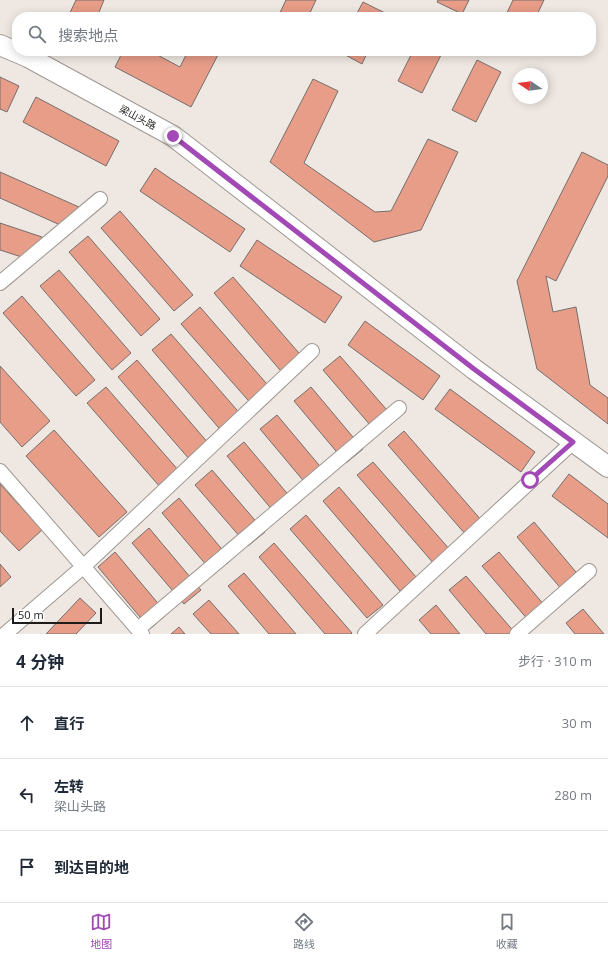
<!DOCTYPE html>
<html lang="zh">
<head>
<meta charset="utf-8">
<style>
  :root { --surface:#fff; --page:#f6f6f7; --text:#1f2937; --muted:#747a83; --line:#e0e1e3; --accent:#a249b5 }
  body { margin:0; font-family:"Open Sans","Noto Sans SC",sans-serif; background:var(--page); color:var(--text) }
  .compass { position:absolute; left:512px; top:68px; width:36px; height:36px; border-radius:50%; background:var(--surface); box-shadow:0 2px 10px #0003; rotate:283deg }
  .scale { position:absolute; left:12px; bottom:10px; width:90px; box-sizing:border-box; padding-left:4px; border:2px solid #1e1c1a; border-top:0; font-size:11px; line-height:14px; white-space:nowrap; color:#1e1c1a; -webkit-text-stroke:3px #fff; paint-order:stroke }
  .stop { position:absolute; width:12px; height:12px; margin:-9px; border:3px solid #a249b5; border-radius:50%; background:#fff }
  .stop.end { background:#a249b5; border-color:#fff; box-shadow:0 1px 4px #0008 }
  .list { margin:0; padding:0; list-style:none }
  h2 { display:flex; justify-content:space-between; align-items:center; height:52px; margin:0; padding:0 16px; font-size:17px }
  h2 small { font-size:13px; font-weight:400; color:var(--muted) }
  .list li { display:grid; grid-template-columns:26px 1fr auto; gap:12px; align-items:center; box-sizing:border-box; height:72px; padding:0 16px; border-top:1px solid var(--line) }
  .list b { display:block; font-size:15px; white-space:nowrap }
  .list p { margin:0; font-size:13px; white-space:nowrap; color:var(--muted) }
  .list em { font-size:13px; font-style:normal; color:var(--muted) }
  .icon { flex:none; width:22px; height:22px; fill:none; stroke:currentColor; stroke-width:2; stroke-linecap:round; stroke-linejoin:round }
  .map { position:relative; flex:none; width:608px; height:634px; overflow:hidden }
  .search { position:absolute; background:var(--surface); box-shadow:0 2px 10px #0003; left:12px; right:12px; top:12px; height:44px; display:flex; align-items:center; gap:10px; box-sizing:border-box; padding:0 14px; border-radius:16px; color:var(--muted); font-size:15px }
  .sheet { height:268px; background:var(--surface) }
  nav { display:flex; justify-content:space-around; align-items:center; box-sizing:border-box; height:56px; border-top:1px solid var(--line); background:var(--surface); font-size:11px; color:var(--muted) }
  nav a { display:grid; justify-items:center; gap:2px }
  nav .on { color:var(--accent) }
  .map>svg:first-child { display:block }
  .building { fill:#e79d88; stroke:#766e6b }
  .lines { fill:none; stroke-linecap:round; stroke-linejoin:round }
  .street-casing { stroke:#9e9792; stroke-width:16 }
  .secondary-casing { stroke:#9e9792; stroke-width:22 }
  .street { stroke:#fff; stroke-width:14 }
  .secondary { stroke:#fff; stroke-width:20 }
  .route { stroke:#a249b5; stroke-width:5 }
  .labels { text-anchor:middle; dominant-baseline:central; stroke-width:3; stroke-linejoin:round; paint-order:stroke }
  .street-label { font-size:10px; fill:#1e1c1a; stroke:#fff }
</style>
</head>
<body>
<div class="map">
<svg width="608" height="634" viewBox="0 0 608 634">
  <rect width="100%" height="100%" fill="#efe8e2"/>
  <path class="building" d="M76 0H104L97 17H68Z
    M286 0H316L308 17H278Z
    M438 0H469L462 14 437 2Z
    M513 0H544L536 17H505Z
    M363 2 387 14 385 17H355Z
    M123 51H150L180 67 188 51H220L191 107 115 67Z
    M338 51H368L362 64Z
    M413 51H443L422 93 398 81Z
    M477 60 501 72 476 122 452 110Z
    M0 77 19 86 7 112 0 109Z
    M313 79 338 91 304 163 375 212 391 211 428 139 458 152 421 230 374 242 270 162Z
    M36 97 119 141 106 166 23 122Z
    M582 152 608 165V176L556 281 546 276 553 312 576 307 590 385 608 398V424L537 369 517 281Z
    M155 168 245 229 230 252 140 191Z
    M0 172 79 207 69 229 0 198Z
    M120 211 193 295 174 311 101 228Z
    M0 223 42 237 34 261 0 250Z
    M88 236 160 319 141 336 69 252Z
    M257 240 342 297 325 323 240 266Z
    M59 270 131 353 112 370 40 286Z
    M233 277 305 360 286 377 214 293Z
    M22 296 95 380 76 396 3 313Z
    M200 307 273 391 254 407 181 324Z
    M365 321 440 376 423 400 348 345Z
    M171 334 243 417 224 434 152 350Z
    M340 356 393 417 376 432 323 370Z
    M137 360 209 444 190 460 118 377Z
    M0 366 50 421 22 447 0 422Z
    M106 387 179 471 160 487 87 403Z
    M311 387 363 449 346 463 294 401Z
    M450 389 535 452 521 472 435 409Z
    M277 415 329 477 312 491 260 429Z
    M54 430 127 512 99 537 26 456Z
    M404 431 482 521 466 535 388 445Z
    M244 442 296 504 279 518 227 456Z
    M373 462 451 551 435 565 357 475Z
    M212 470 265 532 248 546 195 485Z
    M569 474 608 504V538L552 496Z
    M0 484 42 530 19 551 0 531Z
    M339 487 416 577 400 591 323 501Z
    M179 498 231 560 214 574 162 513Z
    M306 515 383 605 367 618 290 529Z
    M534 522 586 584 569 598 517 537Z
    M149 528 201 590 184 604 132 543Z
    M274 543 352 633 351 634H325L259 557Z
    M115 552 167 614 150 629 98 567Z
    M499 552 551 613 535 628 482 566Z
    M0 564 11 577 0 587Z
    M244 573 296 634H269L228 586Z
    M466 576 516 634H486L449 590Z
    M80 598 96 613 76 634H46Z
    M209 600 239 634H211L193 614Z
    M436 605 460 634H431L419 620Z
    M583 609 604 634H575L566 623Z
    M179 627 185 634H171Z"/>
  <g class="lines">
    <defs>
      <path id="street" d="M0 283 100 199
        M0 471 142 634
        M138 629 399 408
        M5 634 84 566 312 351
        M365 634 573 442
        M517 634 589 571"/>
      <path id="secondary" d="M0 45 28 57 173 136 474 369 608 467"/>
    </defs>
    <use href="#street" class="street-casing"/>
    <use href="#secondary" class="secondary-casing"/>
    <use href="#street" class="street"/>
    <use href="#secondary" class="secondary"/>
  </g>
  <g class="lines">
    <path class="route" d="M173 136 474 369 573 442 530 480"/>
  </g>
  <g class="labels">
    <g class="street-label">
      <text transform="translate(138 117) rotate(28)">梁山头路</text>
    </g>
  </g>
</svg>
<svg class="compass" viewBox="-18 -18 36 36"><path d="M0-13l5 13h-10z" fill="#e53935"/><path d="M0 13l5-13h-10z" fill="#747a83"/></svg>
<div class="scale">50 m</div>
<div class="stop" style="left:530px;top:480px"></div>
<div class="stop end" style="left:173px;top:136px"></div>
<div class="search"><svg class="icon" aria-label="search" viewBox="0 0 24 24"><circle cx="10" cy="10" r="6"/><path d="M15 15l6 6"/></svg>搜索地点</div>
</div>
<section class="sheet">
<h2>4 分钟<small>步行 · 310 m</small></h2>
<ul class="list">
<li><svg class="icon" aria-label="ahead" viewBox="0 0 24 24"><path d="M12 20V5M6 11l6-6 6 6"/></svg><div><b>直行</b></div><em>30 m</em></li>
<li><svg class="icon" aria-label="left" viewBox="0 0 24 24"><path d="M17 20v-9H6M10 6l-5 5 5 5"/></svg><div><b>左转</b><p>梁山头路</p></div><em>280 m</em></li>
<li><svg class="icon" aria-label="arrive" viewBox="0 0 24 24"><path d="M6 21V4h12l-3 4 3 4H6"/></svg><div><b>到达目的地</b></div></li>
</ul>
</section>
<nav>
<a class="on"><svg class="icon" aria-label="map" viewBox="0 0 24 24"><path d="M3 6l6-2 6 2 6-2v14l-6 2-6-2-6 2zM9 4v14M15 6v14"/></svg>地图</a>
<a><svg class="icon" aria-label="directions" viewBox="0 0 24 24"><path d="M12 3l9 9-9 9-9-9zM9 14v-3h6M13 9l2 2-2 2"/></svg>路线</a>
<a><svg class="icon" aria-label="saved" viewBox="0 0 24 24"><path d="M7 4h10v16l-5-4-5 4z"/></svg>收藏</a>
</nav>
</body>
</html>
